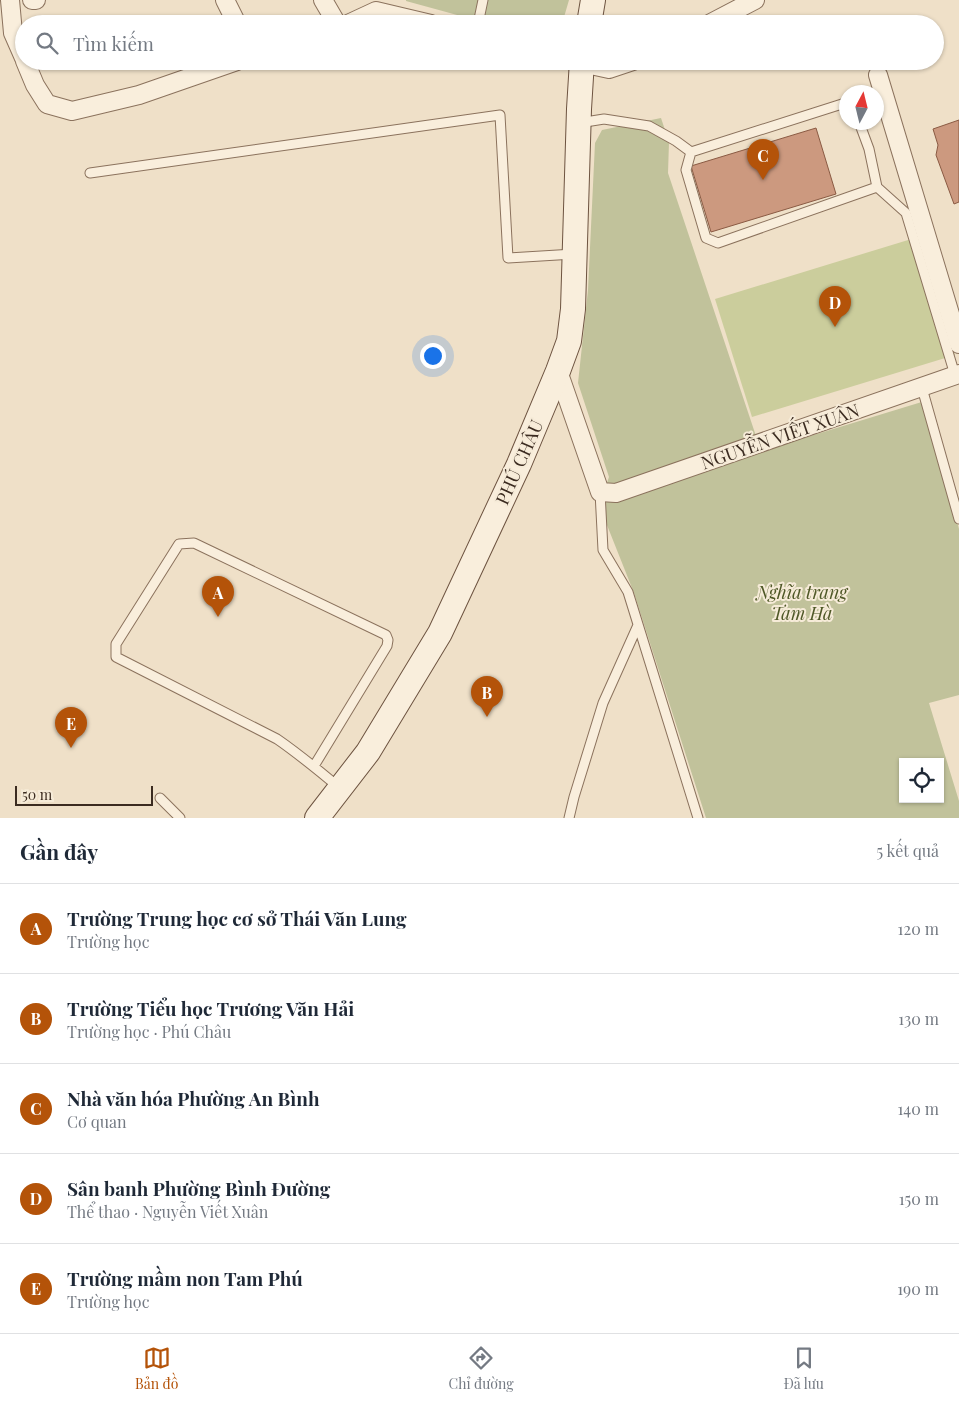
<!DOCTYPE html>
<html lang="vi">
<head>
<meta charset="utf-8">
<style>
  :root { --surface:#fff; --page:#f6f6f7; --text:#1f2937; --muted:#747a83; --line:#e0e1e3; --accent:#b45309 }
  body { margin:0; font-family:"Playfair Display",serif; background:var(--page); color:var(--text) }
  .controls { position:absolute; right:15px; bottom:15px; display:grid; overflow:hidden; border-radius:0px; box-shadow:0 1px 4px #0004 }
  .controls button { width:45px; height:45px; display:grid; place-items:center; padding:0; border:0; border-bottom:1px solid var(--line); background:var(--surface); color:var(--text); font:25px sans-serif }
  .compass { position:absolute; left:839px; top:85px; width:45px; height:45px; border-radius:50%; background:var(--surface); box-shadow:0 1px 4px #0004; rotate:7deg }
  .scale { position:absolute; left:15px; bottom:12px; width:138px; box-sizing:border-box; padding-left:5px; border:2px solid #3b2b20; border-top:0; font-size:14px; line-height:18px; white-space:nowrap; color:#3b2b20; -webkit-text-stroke:4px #f6ebd8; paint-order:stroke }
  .you { position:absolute; left:432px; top:355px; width:18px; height:18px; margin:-12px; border:4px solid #fff; border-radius:50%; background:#1a73e8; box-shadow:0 0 0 8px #1a73e833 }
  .badge { display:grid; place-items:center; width:32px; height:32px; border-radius:50%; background:var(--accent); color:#fff; font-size:16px; font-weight:700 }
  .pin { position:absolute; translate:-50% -41px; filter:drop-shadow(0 1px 2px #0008) }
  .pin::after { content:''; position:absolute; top:26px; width:18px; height:15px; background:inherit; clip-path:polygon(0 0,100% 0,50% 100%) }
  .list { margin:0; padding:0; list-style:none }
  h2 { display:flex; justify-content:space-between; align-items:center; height:65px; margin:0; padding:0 20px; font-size:21px }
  h2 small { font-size:16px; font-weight:400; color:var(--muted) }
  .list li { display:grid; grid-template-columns:32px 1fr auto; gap:15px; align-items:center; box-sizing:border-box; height:90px; padding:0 20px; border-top:1px solid var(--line) }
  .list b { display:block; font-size:19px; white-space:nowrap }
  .list p { margin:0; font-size:16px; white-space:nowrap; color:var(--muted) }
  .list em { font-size:16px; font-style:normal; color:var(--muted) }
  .icon { flex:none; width:28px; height:28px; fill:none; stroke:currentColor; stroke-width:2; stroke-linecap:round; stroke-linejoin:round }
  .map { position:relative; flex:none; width:959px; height:818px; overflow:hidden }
  .search { position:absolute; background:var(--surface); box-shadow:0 1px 4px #0004; left:15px; right:15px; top:15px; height:55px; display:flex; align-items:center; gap:12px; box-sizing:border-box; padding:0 18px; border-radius:28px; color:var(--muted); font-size:19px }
  .sheet { height:515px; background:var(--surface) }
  nav { display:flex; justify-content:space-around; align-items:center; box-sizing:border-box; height:70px; border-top:1px solid var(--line); background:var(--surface); font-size:14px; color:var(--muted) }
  nav a { display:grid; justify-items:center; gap:2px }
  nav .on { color:var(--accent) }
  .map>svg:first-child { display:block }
  .green { fill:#cbcd9c }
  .cemetery { fill:#c1c29b; fill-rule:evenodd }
  .building { fill:#cc997f; stroke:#8a5a43 }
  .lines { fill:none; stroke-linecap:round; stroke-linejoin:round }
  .lane-casing { stroke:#8b725d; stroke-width:11 }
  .street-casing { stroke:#8b725d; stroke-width:20 }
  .secondary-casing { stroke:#6d5340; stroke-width:26 }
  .lane { stroke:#f9eedc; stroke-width:9 }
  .street { stroke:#f9eedc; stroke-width:18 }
  .secondary { stroke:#f9eedc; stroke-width:24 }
  .labels { text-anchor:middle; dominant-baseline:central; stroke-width:4; stroke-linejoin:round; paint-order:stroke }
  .street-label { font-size:18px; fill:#3b2b20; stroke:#f6ebd8 }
  .park-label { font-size:18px; font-style:italic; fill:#4f5827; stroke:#f6ebd8 }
</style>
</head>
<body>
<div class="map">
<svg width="959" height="818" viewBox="0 0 959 818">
  <rect width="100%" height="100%" fill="#efe0c8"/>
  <path class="green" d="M918 237 955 355 752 417 715 299Z"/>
  <path class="cemetery" d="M406 0H569L562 24H490L406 1Z
    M661 118 669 142 668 173 761 451 925 401 959 529V695L929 703 959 801V818H706L634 593 599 505 609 477 578 383 588 290 595 143 602 130ZM903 762H940V799H903Z"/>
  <path class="building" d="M959 120V202L954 204 936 155 938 145 933 129Z
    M816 128 836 194 711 232 691 166Z"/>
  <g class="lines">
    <defs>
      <path id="lane" d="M478 24 483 0
        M859 122 869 149 877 187
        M579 123 604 119 649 126 676 141 691 152 686 170 706 238 718 243 877 187 906 213 955 375
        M691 152 842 104 846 105
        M90 173 500 115 508 258 574 254
        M922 388 959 519
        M600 492 603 550 628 592 698 818
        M314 766 387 646 388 640 386 635 194 543 179 544 116 644V657L277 739C299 754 319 771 340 788
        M160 798 180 818
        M569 818 574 797 603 703 638 625"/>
      <path id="street" d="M10 0 13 33 24 58
        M32 0H36
        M225 0 237 24
        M323 0 337 24
        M348 24 376 11 431 24
        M709 24 755 0
        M25 61 35 85 47 104 72 111 139 95 237 61
        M572 61 609 69 633 61
        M878 75 959 344
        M558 371 600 492 616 493 959 374"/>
      <path id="secondary" d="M589 24 593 0
        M317 818 368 752 440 633 519 464 558 371 569 341 573 309 579 109 582 61"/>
    </defs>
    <use href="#lane" class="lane-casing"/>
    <use href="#street" class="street-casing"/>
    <use href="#secondary" class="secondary-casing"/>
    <use href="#lane" class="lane"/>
    <use href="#street" class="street"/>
    <use href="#secondary" class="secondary"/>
  </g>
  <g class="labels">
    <g class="street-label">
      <text transform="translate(780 436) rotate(-19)">NGUYỄN VIẾT XUÂN</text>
      <text transform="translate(519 462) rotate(-66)">PHÚ CHÂU</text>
    </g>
    <g class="park-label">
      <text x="802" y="592">Nghĩa trang<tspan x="802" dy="21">Tam Hà</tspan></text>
    </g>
  </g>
</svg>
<div class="controls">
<button><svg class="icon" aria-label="locate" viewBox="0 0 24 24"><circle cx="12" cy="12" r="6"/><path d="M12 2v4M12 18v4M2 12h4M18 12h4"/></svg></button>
</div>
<svg class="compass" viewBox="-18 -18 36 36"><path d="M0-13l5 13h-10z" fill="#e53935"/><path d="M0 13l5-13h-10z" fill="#747a83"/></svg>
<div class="scale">50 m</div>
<div class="you"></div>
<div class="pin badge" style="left:218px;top:617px">A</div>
<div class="pin badge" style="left:487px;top:717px">B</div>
<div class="pin badge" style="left:763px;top:180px">C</div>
<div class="pin badge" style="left:835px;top:327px">D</div>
<div class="pin badge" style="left:71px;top:748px">E</div>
<div class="search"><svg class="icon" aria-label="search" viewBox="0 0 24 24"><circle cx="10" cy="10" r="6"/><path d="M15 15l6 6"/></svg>Tìm kiếm</div>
</div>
<section class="sheet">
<h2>Gần đây<small>5 kết quả</small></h2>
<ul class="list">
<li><span class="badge">A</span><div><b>Trường Trung học cơ sở Thái Văn Lung</b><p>Trường học</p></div><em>120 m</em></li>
<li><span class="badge">B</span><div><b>Trường Tiểu học Trương Văn Hải</b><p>Trường học · Phú Châu</p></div><em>130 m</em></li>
<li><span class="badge">C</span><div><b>Nhà văn hóa Phường An Bình</b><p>Cơ quan</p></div><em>140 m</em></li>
<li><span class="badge">D</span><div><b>Sân banh Phường Bình Đường</b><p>Thể thao · Nguyễn Viết Xuân</p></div><em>150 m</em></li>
<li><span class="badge">E</span><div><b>Trường mầm non Tam Phú</b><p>Trường học</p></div><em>190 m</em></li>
</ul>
</section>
<nav>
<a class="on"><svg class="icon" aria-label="map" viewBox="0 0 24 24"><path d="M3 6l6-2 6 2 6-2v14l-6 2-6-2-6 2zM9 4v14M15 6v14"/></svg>Bản đồ</a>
<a><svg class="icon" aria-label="directions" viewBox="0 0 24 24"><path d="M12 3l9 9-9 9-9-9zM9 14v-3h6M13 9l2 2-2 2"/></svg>Chỉ đường</a>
<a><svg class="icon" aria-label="saved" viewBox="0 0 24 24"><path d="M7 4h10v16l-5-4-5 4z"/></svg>Đã lưu</a>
</nav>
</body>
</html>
